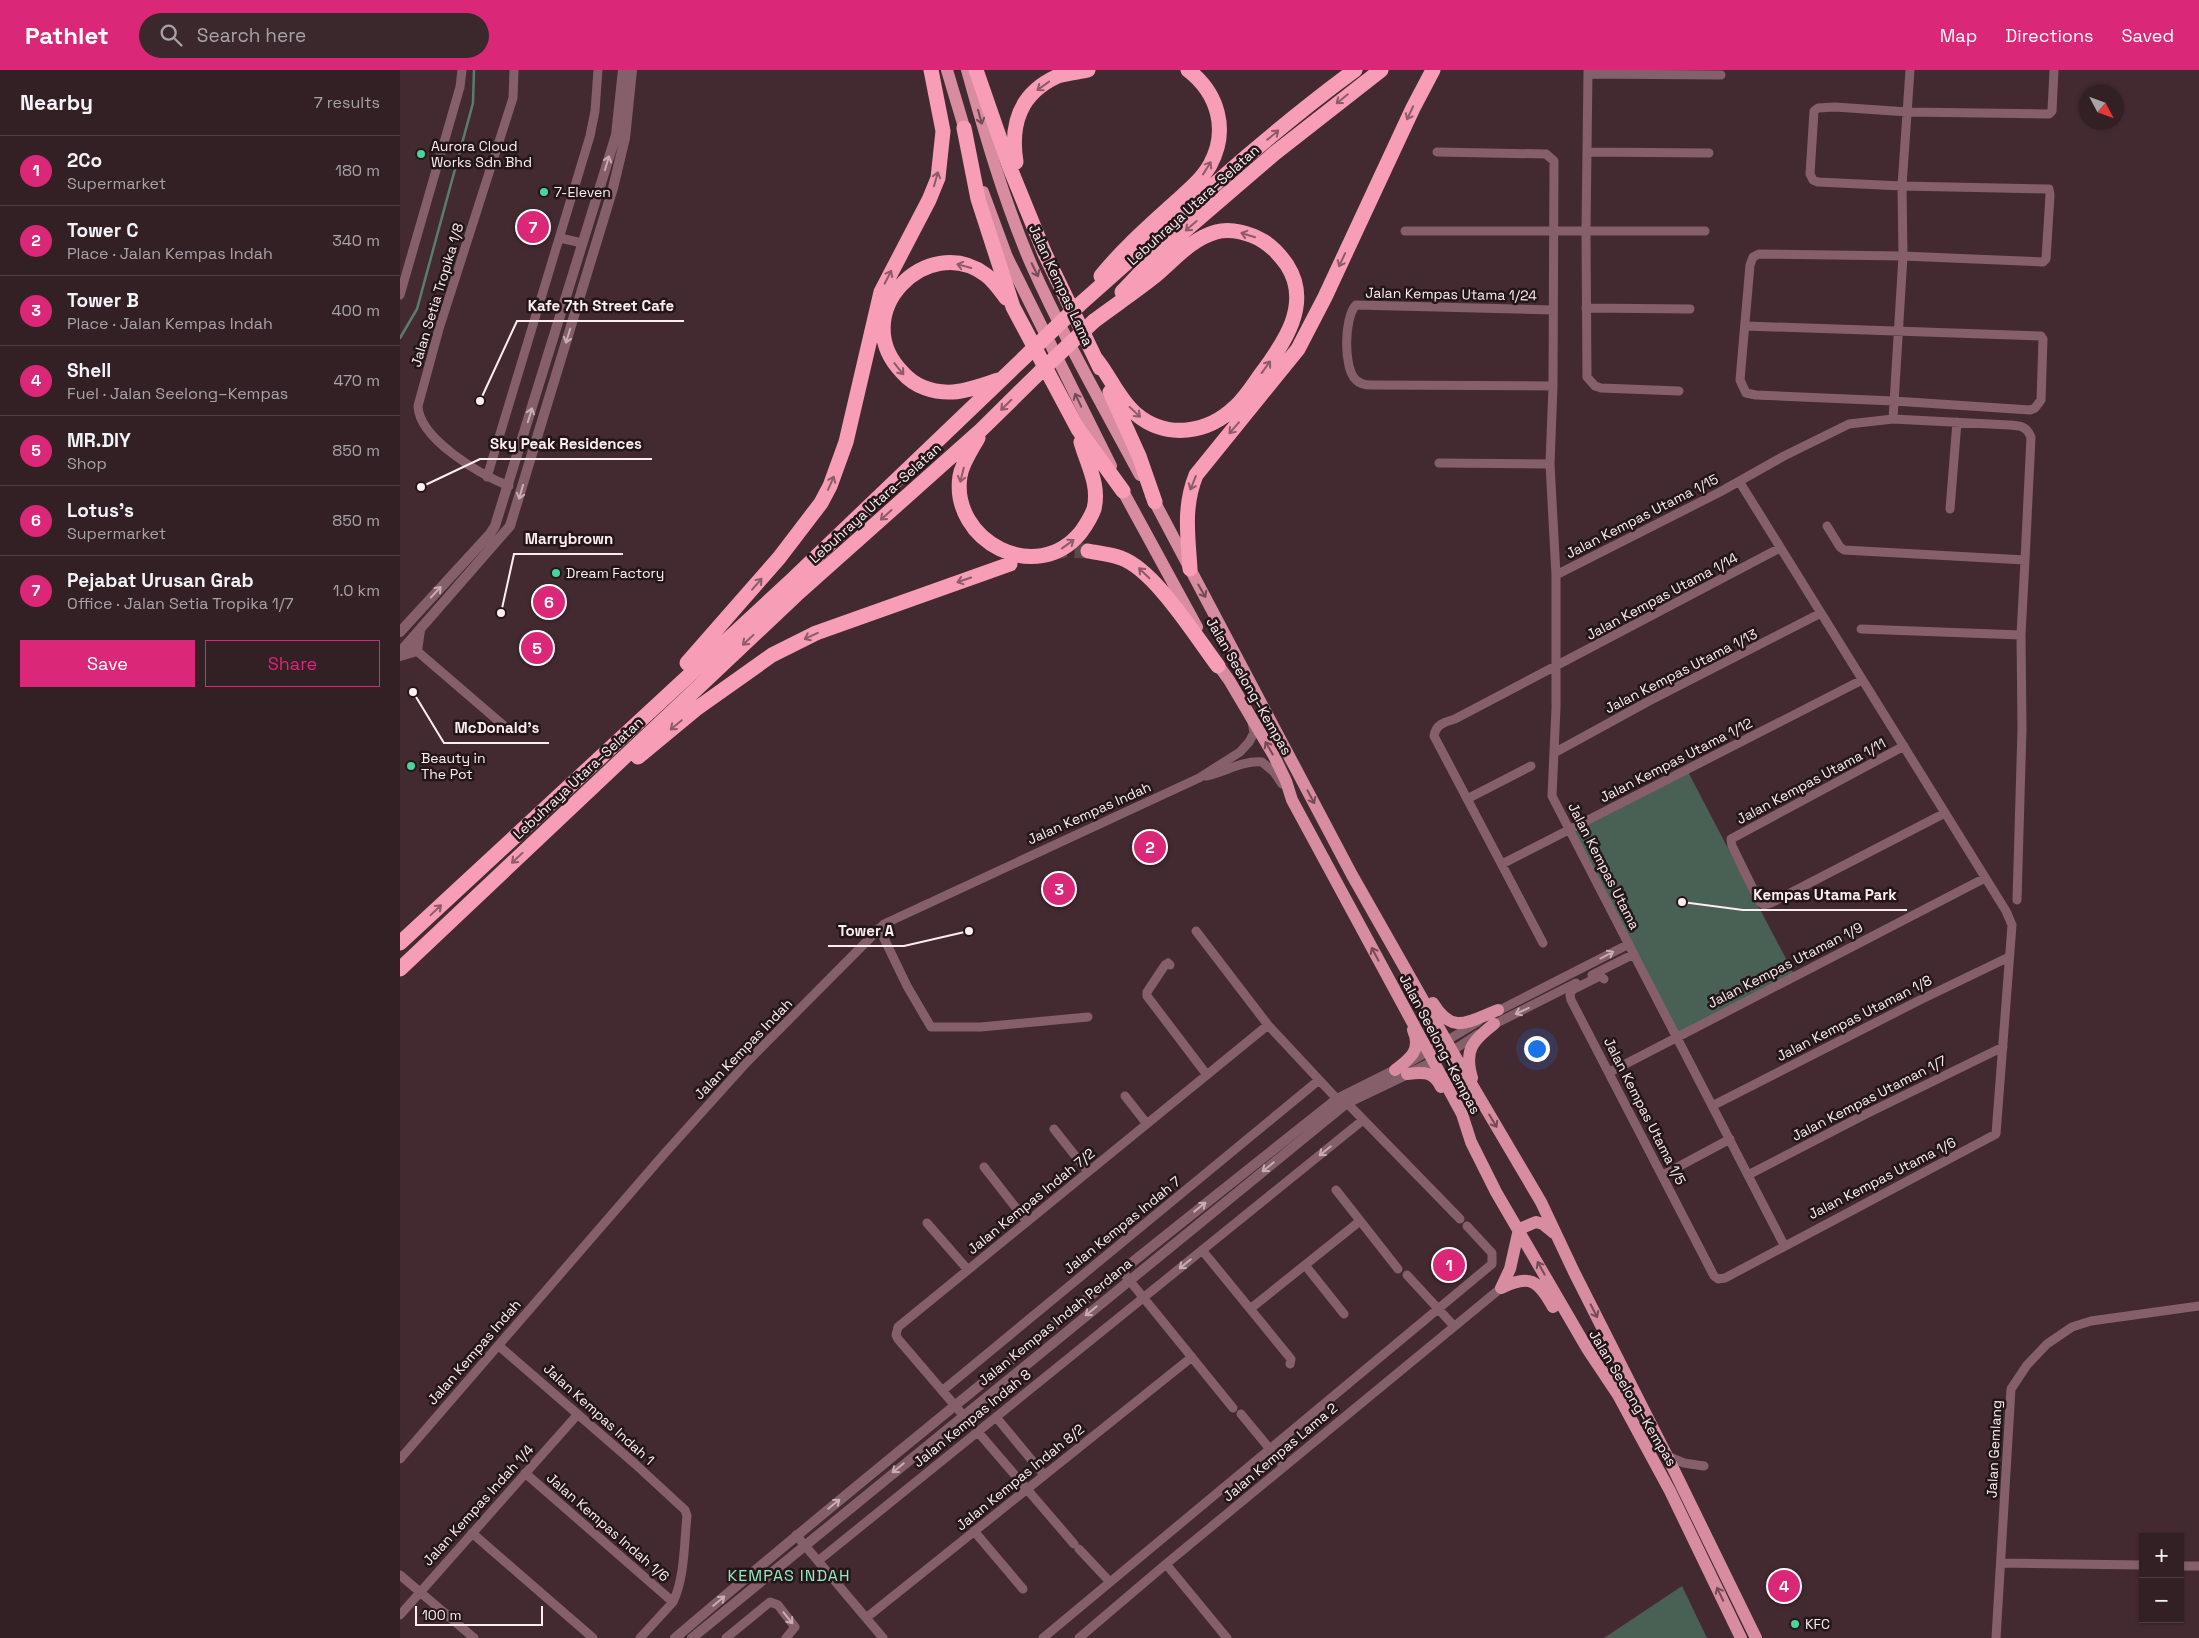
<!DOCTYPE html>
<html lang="en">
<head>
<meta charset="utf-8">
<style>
  :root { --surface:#322025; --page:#3a282d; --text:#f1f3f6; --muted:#a8a3a7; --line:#4d3e42; --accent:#db2777 }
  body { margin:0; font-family:"Space Grotesk",sans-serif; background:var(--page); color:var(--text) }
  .controls { position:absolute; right:15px; bottom:15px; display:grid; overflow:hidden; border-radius:0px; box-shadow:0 1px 4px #0004 }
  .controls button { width:45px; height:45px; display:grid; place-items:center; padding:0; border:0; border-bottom:1px solid var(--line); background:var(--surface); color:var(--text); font:25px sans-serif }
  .compass { position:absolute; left:1679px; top:15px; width:45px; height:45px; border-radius:50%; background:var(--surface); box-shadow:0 1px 4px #0004; rotate:131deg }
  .scale { position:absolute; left:15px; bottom:12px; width:128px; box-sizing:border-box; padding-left:5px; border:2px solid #ffeef1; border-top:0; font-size:14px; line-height:18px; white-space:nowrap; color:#ffeef1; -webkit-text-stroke:4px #221619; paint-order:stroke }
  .you { position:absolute; left:1136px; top:978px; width:18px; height:18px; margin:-12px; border:4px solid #fff; border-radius:50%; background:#1a73e8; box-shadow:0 0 0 8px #1a73e833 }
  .badge { display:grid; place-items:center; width:32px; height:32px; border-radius:50%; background:var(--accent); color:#fff; font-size:16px; font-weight:700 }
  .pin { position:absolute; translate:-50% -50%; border:2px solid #fff; box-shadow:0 1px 5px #0006 }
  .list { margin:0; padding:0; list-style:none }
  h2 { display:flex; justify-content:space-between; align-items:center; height:65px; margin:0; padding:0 20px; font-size:21px }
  h2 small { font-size:16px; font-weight:400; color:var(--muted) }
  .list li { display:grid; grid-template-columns:32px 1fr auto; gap:15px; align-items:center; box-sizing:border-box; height:70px; padding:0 20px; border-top:1px solid var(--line) }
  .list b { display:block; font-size:19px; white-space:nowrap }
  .list p { margin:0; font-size:16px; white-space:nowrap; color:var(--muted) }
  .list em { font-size:16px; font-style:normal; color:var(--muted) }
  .actions { display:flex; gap:10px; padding:15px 20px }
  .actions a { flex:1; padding:11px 0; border:1px solid var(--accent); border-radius:0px; text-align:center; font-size:18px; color:var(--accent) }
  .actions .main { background:var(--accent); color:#fff }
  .icon { flex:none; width:28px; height:28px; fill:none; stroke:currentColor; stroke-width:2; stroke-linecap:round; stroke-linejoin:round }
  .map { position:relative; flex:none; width:1799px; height:1568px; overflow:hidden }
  header { display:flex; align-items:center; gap:30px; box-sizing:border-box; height:70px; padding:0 25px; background:var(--accent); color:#fff }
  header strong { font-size:24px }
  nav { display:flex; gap:28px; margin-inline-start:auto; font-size:18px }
  .search { width:350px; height:45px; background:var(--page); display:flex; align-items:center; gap:12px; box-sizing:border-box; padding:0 18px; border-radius:28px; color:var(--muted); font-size:19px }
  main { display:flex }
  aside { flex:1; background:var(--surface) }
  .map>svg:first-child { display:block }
  .green { fill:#496055 }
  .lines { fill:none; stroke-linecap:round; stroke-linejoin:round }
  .stream { stroke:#597e6c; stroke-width:2.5 }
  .motorway-tunnel { stroke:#5f474e; stroke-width:15; stroke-dasharray:15 8; stroke-linecap:butt }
  .minor { stroke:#85606a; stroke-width:9 }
  .tertiary { stroke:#85606a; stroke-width:10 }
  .primary { stroke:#d78ca0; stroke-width:12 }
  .motorway { stroke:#f79db6; stroke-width:15 }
  .motorway-bridge { stroke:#f79db6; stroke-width:15 }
  .oneway { stroke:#8c5a68 }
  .oneway2 { stroke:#734b56 }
  .oneway3 { stroke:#c8aeb4 }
  .poi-dot { fill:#48d49d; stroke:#221619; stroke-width:2 }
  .labels { text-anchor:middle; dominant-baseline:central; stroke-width:5; stroke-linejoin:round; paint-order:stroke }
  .poi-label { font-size:14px; fill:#ffeef1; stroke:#221619; text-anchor:start }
  .street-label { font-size:14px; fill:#ffeef1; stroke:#221619 }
  .quarter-label { font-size:16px; letter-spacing:1px; fill:#95eac2; stroke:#221619 }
  .leader { fill:none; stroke:#ffeef1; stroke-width:2 }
  .callout-dot { fill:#ffeef1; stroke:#221619; stroke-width:2 }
  .callout-label { font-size:15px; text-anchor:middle; font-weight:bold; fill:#ffeef1; stroke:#221619; stroke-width:5; stroke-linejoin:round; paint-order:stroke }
</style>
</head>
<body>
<header>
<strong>Pathlet</strong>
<div class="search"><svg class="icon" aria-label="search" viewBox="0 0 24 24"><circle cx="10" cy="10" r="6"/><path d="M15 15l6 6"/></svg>Search here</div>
<nav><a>Map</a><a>Directions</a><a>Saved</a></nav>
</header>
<main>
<aside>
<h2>Nearby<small>7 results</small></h2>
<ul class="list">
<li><span class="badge">1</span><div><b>2Co</b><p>Supermarket</p></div><em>180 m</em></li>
<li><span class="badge">2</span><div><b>Tower C</b><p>Place · Jalan Kempas Indah</p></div><em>340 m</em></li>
<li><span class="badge">3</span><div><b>Tower B</b><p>Place · Jalan Kempas Indah</p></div><em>400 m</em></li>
<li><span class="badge">4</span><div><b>Shell</b><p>Fuel · Jalan Seelong–Kempas</p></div><em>470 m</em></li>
<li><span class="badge">5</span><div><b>MR.DIY</b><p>Shop</p></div><em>850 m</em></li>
<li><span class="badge">6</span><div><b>Lotus's</b><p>Supermarket</p></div><em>850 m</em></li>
<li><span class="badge">7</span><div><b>Pejabat Urusan Grab</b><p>Office · Jalan Setia Tropika 1/7</p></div><em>1.0 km</em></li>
</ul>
<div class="actions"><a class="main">Save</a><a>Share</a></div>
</aside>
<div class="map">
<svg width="1799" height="1568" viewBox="0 0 1799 1568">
  <rect width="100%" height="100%" fill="#432a31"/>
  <path class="green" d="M1287 700 1395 906 1277 967 1169 759Z
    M1282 1516 1307 1568H1204Z"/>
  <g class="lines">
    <path class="stream" d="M0 268 17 239 73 33 74 0"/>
    <path class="motorway-tunnel" d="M652 483 666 480 688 481"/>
    <path class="minor" d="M1188 0 1186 161 1187 307 1195 316 1201 318 1279 321
      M1188 4 1321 5
      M1037 82 1146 84 1154 91 1153 316 1150 394 1156 505V638L1152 726 1384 1175
      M1188 82 1309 83
      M1005 161H1305
      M160 168 182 173
      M0 225 60 17 62 0
      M1186 238 1290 239
      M1153 240 956 235C944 247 943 298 956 310 960 314 966 315 971 315L1153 316
      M1345 256 1641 266 1643 269 1641 330 1635 338 1630 340 1494 331 1356 325 1346 323 1340 310 1350 195 1353 187 1359 184 1503 186 1643 192 1646 189 1650 125 1649 119 1502 116 1418 112 1413 110 1410 104 1414 41 1418 38 1435 37 1508 42 1649 44 1652 41 1654 0
      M1493 349 1503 186 1502 116 1510 0
      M1039 393 1150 394
      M87 407 190 66 195 41 198 0
      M109 416C81 405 19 369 18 336L39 259 113 28 114 0
      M1550 439 1557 352
      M1427 456 1440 477 1444 480 1625 490 1621 565 1622 659 1617 830
      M1156 505 1320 422 1384 386 1449 354 1493 349 1609 355C1621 356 1626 356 1631 367L1625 490
      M1461 559 1621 565
      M14 576 17 581 109 660
      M1504 676 1331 769 1332 776 1359 831 1364 835 1371 833 1545 743
      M1154 683 1249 631 1421 543
      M806 706C826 702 842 690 862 692L874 702 882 714
      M1067 729 1131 696
      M1102 794 1462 610
      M479 858 507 916 531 957H581L688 947
      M796 861 868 955 937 1029
      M1143 873 1034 666C1036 654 1045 652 1055 649L1380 478
      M770 895 768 893 765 895 747 922V926L807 1005
      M1192 905 1234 884
      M1204 909 1200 906 1172 920 1170 925 1171 930 1314 1206 1318 1209 1325 1208 1596 1064 1612 855 1606 841 1339 411
      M1094 943 1229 874
      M1089 957 1176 913
      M1046 971 1078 952
      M1052 981 1078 964
      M1210 1002 1585 808
      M725 1026 747 1054
      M947 1033 1060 1149
      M1312 1036 1520 930 1609 887
      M654 1059 688 1102
      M584 1097 627 1152
      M1263 1105 1330 1069
      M1348 1105 1466 1044 1603 977
      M936 1120 998 1199
      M527 1153 568 1200
      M802 1180 891 1289 890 1294
      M905 1195 944 1244
      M721 1200 833 1338
      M1007 1205 1054 1256
      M850 1239 960 1151
      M99 1276 234 1393 285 1440 287 1446C284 1473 285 1507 273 1532L240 1568
      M542 1321 919 1010
      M841 1344 884 1396
      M563 1345 498 1269 496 1265 498 1257 868 955
      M596 1347 644 1405
      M578 1362 674 1474
      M1267 1386 1284 1393 1304 1396
      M0 1389 265 1083 346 993 484 854 799 708 840 682 849 672 854 663 852 652
      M125 1403 273 1532
      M574 1461 623 1519
      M72 1463 193 1568
      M396 1465 483 1568
      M679 1479 710 1512
      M418 1491 963 1050
      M1602 1493 1743 1495
      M766 1494 827 1568
      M1780 1496H1799
      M0 1505 74 1568
      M0 1545 178 1344
      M466 1548 792 1287
      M326 1568 370 1532 378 1535 395 1557 386 1568
      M643 1568 1092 1194V1183L1067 1156
      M679 1568 766 1494 1101 1218
      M1596 1568 1611 1319 1627 1295 1647 1274 1672 1257 1691 1251 1799 1236"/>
    <path class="tertiary" d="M0 562 90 464 95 456 216 65 223 0
      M0 582 110 456 213 118 225 68 232 0
      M0 586 17 581 20 560
      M275 1568C492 1384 714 1206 937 1029L995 1000 1046 971
      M292 1568 947 1033 1035 991 1052 981"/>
    <path class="primary" d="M547 0 567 67
      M567 0C585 65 604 131 631 194 663 266 703 336 740 405
      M583 122 607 187 711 396
      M719 414 797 557
      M751 425 952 805 1052 981 1141 1132 1174 1202 1267 1386 1356 1568
      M813 588 829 610 874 686 886 711 892 730 1062 1044 1071 1072 1096 1122 1188 1280 1218 1325 1270 1421 1341 1568
      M1033 933C1053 966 1069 951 1098 940
      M995 1000C1010 989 1022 980 1013 960
      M1007 1004C1024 1002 1033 1001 1041 1017
      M1072 1008C1064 980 1072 971 1094 954
      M1101 1218C1130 1204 1138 1210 1153 1237
      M1101 1218 1110 1199 1119 1159 1136 1152 1143 1154 1154 1163"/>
    <path class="motorway" d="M576 0 610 98 645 184 700 298
      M564 58 578 129 613 237 678 359 723 421
      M616 92C610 54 620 23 658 6 667 3 679 2 688 0
      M701 206C722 180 746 159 771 136 785 123 801 111 810 95 829 60 818 23 788 0
      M722 222 761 181 875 83 981 0
      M679 235C769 156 858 71 955 0
      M694 251C714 236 735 222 755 206 774 190 791 169 816 162 831 158 850 163 863 171 873 177 880 185 887 195 912 234 884 273 861 304 853 315 845 328 835 337 808 363 767 370 736 344 719 330 710 306 696 289
      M598 310C584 315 568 321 553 322 534 323 515 317 502 302 446 244 527 161 586 205 594 211 600 220 606 228
      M710 322 739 386 755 432
      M578 368C572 379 562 393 560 406 550 471 637 517 681 462 686 455 691 447 694 439 700 415 687 394 681 372
      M688 481C698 483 711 484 721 488 755 500 796 567 818 596
      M790 499C788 466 783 437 796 405L898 279 925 227 1013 38 1033 0
      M287 593 379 488 421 433 430 416 446 372 481 222 529 130 538 108 543 61 531 0
      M238 687 296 639 372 585 416 563 610 494
      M0 873 393 509 629 283
      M0 899 396 525 581 360 641 301"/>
    <path class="motorway-bridge" d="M629 283 679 235
      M641 301 694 251"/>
  </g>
  <defs><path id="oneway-shaft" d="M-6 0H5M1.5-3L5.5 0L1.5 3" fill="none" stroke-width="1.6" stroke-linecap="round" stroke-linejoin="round" transform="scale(1.25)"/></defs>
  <g class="oneway">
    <use href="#oneway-shaft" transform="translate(643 16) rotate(144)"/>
    <use href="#oneway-shaft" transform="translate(942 29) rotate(141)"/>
    <use href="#oneway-shaft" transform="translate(1010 43) rotate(115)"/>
    <use href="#oneway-shaft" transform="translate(873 65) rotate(-40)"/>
    <use href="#oneway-shaft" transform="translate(807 98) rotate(-58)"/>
    <use href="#oneway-shaft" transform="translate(536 109) rotate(-74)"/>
    <use href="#oneway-shaft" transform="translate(791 156) rotate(139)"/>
    <use href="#oneway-shaft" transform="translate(848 165) rotate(-163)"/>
    <use href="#oneway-shaft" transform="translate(942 190) rotate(115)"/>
    <use href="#oneway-shaft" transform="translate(564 196) rotate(-165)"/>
    <use href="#oneway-shaft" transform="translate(488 207) rotate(-63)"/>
    <use href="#oneway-shaft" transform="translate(866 297) rotate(-54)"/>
    <use href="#oneway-shaft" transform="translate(499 299) rotate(51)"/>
    <use href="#oneway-shaft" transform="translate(606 335) rotate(135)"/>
    <use href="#oneway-shaft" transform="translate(735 342) rotate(43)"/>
    <use href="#oneway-shaft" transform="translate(834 358) rotate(131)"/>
    <use href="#oneway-shaft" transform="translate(562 405) rotate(104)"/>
    <use href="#oneway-shaft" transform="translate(431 413) rotate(-66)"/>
    <use href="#oneway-shaft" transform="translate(793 413) rotate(112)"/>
    <use href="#oneway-shaft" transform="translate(486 445) rotate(138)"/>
    <use href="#oneway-shaft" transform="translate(668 474) rotate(-36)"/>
    <use href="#oneway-shaft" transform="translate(744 503) rotate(-136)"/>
    <use href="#oneway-shaft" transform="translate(564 510) rotate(161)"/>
    <use href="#oneway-shaft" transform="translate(357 514) rotate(-49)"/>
    <use href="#oneway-shaft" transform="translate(411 566) rotate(155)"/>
    <use href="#oneway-shaft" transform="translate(348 570) rotate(137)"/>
    <use href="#oneway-shaft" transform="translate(276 655) rotate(140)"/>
    <use href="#oneway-shaft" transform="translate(117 788) rotate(137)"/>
    <use href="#oneway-shaft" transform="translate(36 840) rotate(-43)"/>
  </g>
  <g class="oneway2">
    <use href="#oneway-shaft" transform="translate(580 47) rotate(74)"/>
    <use href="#oneway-shaft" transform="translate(635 200) rotate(64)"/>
    <use href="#oneway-shaft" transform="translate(678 330) rotate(-116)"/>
    <use href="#oneway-shaft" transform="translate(802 521) rotate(60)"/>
    <use href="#oneway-shaft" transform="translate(869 678) rotate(-120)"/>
    <use href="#oneway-shaft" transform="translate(911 727) rotate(62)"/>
    <use href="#oneway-shaft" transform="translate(975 884) rotate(-118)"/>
    <use href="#oneway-shaft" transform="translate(1093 1051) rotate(59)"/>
    <use href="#oneway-shaft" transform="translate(1141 1198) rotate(-119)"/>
    <use href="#oneway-shaft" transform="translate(1194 1241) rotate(63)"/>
    <use href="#oneway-shaft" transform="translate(1320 1524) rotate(-115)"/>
  </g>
  <g class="oneway3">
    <use href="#oneway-shaft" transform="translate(207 93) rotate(-73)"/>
    <use href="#oneway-shaft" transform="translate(168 266) rotate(107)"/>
    <use href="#oneway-shaft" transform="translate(130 345) rotate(-73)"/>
    <use href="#oneway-shaft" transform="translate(121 422) rotate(106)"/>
    <use href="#oneway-shaft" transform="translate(36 522) rotate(-47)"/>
    <use href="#oneway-shaft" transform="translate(1207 885) rotate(-28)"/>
    <use href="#oneway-shaft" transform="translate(1122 941) rotate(155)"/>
    <use href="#oneway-shaft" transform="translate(925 1081) rotate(141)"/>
    <use href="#oneway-shaft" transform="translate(868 1097) rotate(141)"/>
    <use href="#oneway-shaft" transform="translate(800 1137) rotate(-38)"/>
    <use href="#oneway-shaft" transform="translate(785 1194) rotate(141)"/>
    <use href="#oneway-shaft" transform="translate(691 1241) rotate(141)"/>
    <use href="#oneway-shaft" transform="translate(498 1398) rotate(141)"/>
    <use href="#oneway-shaft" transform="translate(434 1434) rotate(-39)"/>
    <use href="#oneway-shaft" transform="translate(319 1531) rotate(-40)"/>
    <use href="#oneway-shaft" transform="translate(388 1548) rotate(51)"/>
  </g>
  <g class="poi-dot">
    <circle cx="21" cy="84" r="5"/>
    <circle cx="144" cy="122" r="5"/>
    <circle cx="156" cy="503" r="5"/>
    <circle cx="11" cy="696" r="5"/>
    <circle cx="1395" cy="1554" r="5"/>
  </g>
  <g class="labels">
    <g class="poi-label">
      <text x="31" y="76">Aurora Cloud<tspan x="31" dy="16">Works Sdn Bhd</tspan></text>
      <text x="154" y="122">7-Eleven</text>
      <text x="166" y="503">Dream Factory</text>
      <text x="21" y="688">Beauty in<tspan x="21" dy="16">The Pot</tspan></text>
      <text x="1405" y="1554">KFC</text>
    </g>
    <g class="street-label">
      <text transform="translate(793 135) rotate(-42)">Lebuhraya Utara–Selatan</text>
      <text transform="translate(661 215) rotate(65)">Jalan Kempas Lama</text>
      <text transform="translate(1051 224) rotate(1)">Jalan Kempas Utama 1/24</text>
      <text transform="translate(37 225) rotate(-73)">Jalan Setia Tropika 1/8</text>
      <text transform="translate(475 433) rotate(-42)">Lebuhraya Utara–Selatan</text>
      <text transform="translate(1242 446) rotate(-27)">Jalan Kempas Utama 1/15</text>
      <text transform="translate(1262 526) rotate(-28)">Jalan Kempas Utama 1/14</text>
      <text transform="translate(1281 601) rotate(-27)">Jalan Kempas Utama 1/13</text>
      <text transform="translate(849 616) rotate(60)">Jalan Seelong–Kempas</text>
      <text transform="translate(1276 690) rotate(-27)">Jalan Kempas Utama 1/12</text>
      <text transform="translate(178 708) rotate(-43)">Lebuhraya Utara–Selatan</text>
      <text transform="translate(1411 711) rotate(-28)">Jalan Kempas Utama 1/11</text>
      <text transform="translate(689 743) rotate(-24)">Jalan Kempas Indah</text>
      <text transform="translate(1204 796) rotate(63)">Jalan Kempas Utama</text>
      <text transform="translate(1385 895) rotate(-27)">Jalan Kempas Utaman 1/9</text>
      <text transform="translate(1454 948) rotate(-27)">Jalan Kempas Utaman 1/8</text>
      <text transform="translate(1040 974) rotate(62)">Jalan Seelong–Kempas</text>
      <text transform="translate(343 979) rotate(-46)">Jalan Kempas Indah</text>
      <text transform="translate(1469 1028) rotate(-27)">Jalan Kempas Utaman 1/7</text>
      <text transform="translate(1245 1041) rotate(63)">Jalan Kempas Utama 1/5</text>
      <text transform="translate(1482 1108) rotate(-27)">Jalan Kempas Utama 1/6</text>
      <text transform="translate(631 1131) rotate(-39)">Jalan Kempas Indah 7/2</text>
      <text transform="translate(722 1155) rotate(-39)">Jalan Kempas Indah 7</text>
      <text transform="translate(655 1252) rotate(-39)">Jalan Kempas Indah Perdana</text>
      <text transform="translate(74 1282) rotate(-49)">Jalan Kempas Indah</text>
      <text transform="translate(1233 1328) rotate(59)">Jalan Seelong–Kempas</text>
      <text transform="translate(199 1344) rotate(42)">Jalan Kempas Indah 1</text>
      <text transform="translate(572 1348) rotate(-39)">Jalan Kempas Indah 8</text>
      <text transform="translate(1594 1379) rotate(-87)">Jalan Gemlang</text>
      <text transform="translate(880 1382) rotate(-40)">Jalan Kempas Lama 2</text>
      <text transform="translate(620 1407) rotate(-39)">Jalan Kempas Indah 8/2</text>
      <text transform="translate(78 1435) rotate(-48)">Jalan Kempas Indah 1/4</text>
      <text transform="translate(208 1457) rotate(41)">Jalan Kempas Indah 1/6</text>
    </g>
    <g class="quarter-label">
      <text x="389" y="1505">KEMPAS INDAH</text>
    </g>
  </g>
  <path class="leader" d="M80 331L117 251H284M21 417L80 389H252M101 543L114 484H223M13 622L44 673H149M1282 832L1343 840H1507M569 861L504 876H428"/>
  <g class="callout-dot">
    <circle cx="80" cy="331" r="5"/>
    <circle cx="21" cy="417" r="5"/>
    <circle cx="101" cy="543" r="5"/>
    <circle cx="13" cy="622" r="5"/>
    <circle cx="1282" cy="832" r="5"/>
    <circle cx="569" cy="861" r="5"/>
  </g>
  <g class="callout-label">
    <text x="201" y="241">Kafe 7th Street Cafe</text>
    <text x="166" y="379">Sky Peak Residences</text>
    <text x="169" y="474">Marrybrown</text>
    <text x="97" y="663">McDonald's</text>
    <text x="1425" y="830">Kempas Utama Park</text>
    <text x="466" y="866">Tower A</text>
  </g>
</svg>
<div class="controls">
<button>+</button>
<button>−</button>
</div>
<svg class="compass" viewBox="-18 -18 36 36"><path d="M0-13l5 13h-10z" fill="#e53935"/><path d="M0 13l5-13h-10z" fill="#a8a3a7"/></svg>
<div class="scale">100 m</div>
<div class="you"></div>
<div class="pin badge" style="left:1049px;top:1195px">1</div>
<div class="pin badge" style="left:750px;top:777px">2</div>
<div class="pin badge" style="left:659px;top:819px">3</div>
<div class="pin badge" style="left:1384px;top:1516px">4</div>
<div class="pin badge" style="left:137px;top:578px">5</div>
<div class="pin badge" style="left:149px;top:532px">6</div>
<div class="pin badge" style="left:133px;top:157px">7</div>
</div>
</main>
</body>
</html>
